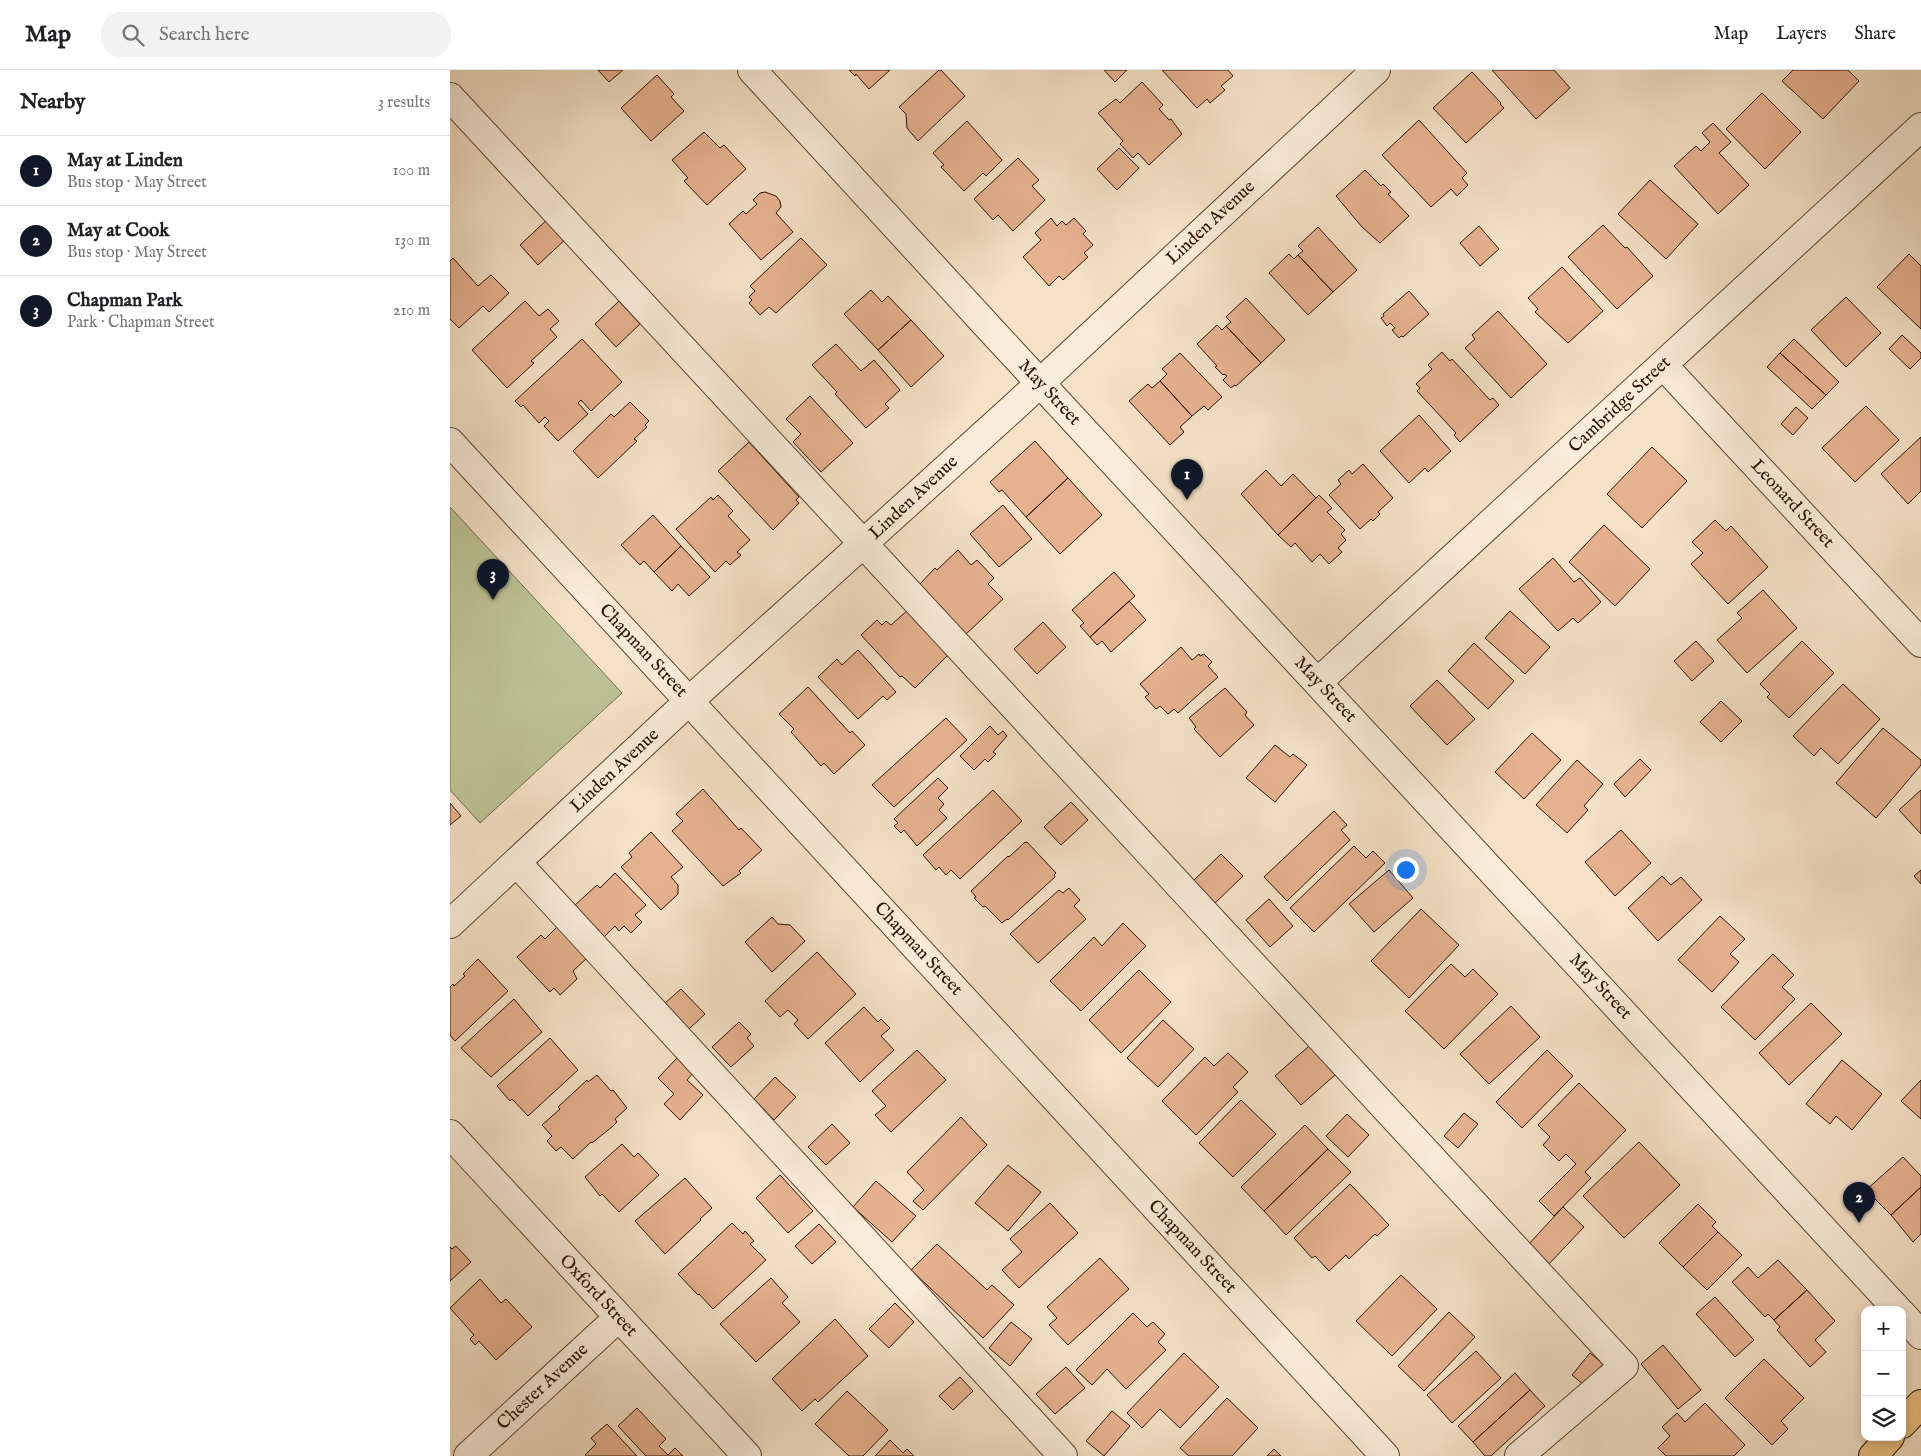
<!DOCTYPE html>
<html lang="en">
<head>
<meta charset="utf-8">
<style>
  :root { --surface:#fff; --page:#f2f2f2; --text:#202124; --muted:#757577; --line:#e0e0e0; --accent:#111827 }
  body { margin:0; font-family:"IM FELL English",serif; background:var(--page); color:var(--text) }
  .controls { position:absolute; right:15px; bottom:15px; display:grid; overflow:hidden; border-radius:10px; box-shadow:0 2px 8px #0003 }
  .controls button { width:45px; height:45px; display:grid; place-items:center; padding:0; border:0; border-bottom:1px solid var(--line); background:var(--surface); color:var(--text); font:25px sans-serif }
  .you { position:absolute; left:955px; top:799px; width:18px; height:18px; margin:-12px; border:4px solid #fff; border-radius:50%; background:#1a73e8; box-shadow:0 0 0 8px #1a73e833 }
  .badge { display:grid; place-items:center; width:32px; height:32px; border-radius:50%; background:var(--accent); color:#fff; font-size:16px; font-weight:700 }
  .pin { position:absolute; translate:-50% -41px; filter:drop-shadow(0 1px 2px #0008) }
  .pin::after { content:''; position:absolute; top:26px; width:18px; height:15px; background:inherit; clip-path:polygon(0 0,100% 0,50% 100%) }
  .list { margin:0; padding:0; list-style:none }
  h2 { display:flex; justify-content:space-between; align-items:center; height:65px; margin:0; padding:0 20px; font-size:21px }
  h2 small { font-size:16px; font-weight:400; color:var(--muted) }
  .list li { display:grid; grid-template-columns:32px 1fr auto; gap:15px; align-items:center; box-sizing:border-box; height:70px; padding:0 20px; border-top:1px solid var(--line) }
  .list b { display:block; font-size:19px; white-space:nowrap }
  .list p { margin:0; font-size:16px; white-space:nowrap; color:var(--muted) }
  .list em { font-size:16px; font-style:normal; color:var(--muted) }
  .icon { flex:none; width:28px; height:28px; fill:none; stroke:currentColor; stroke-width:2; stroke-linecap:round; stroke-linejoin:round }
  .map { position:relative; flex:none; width:1471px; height:1386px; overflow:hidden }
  header { display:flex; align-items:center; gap:30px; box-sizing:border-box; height:70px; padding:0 25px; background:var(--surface); border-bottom:1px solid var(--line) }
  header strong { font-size:24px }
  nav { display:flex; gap:28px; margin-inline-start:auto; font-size:18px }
  .search { width:350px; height:45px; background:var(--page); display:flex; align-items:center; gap:12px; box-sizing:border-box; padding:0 18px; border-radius:20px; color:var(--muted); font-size:19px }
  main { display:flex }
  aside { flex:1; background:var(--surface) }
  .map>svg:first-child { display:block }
  .green { fill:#bcc294; stroke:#746a4b }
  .building { fill:#e6b18f; stroke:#2b1102 }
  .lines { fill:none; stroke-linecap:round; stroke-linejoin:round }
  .minor-casing { stroke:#5d4533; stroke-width:30 }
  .major-casing { stroke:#2b1102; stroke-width:30 }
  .minor { stroke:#f8ecda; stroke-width:28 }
  .major { stroke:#eac083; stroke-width:28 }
  .labels { text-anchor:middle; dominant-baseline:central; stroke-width:4; stroke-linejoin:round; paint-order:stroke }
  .street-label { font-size:18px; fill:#2b1102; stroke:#f8ecda }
</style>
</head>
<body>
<header>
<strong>Map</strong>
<div class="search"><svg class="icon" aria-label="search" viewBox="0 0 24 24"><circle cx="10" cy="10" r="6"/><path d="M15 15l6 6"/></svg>Search here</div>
<nav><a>Map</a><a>Layers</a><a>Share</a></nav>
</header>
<main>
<aside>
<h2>Nearby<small>3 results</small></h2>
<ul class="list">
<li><span class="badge">1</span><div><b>May at Linden</b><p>Bus stop · May Street</p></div><em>100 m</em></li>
<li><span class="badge">2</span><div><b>May at Cook</b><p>Bus stop · May Street</p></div><em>130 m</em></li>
<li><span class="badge">3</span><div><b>Chapman Park</b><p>Park · Chapman Street</p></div><em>210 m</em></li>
</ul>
</aside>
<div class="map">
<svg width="1471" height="1386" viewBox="0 0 1471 1386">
  <rect width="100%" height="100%" fill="#f4e1c6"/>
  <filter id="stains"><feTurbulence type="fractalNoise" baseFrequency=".004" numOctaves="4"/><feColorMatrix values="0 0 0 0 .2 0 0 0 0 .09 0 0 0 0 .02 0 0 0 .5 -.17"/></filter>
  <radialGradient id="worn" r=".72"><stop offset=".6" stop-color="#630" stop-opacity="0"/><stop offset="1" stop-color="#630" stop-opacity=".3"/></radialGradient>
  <path class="green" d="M0 437 172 623 30 753 0 720Z"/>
  <path class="building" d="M148 0H173L159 12Z
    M399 0H440L419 19 406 4 405 6Z
    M489 0H491L515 26 468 71 457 58 456 44 449 37Z
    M654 0H677L665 12Z
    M712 0H778L783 6 771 16 775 20 760 33 757 29 747 38Z
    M1042 0H1104L1120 18 1086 49Z
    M1343 0H1398L1409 11 1373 49 1332 11Z
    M1022 2 1051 33 1050 34 1054 38 1016 73 983 38Z
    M207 5 224 24 221 27 234 41 201 71 171 38Z
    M692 12 713 35 709 39 719 50 721 49 732 64 699 95 688 83 683 88 670 74 673 71 648 43 666 29 670 33Z
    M1312 23 1351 62 1315 99 1276 59Z
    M969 50 1017 103 1012 108 1018 115 1007 126 1001 119 981 137 932 85Z
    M517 51 552 90 536 106 533 103 514 121 492 98 491 97 494 95 483 83Z
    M1263 53 1281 72 1269 83 1299 115 1268 144 1224 96 1246 76 1251 81 1260 72 1252 63Z
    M254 62 270 78 274 75 296 99 257 135 234 111 238 108 222 90Z
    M669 78 689 98 667 120 647 99Z
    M568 88 589 110 582 116 595 130 563 161 548 145 543 150 524 129Z
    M915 100 931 116 933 114 941 122 938 124 959 146 930 173 912 157 886 126Z
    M1200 110 1248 154 1216 189 1168 144Z
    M315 122 326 126 330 131 331 137 326 143 343 162 311 190 279 154 293 141 296 144 307 134 303 130 310 123Z
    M100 147 119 166 88 195 70 175Z
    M601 148 607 156 612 151 616 155 624 148 636 161 633 164 643 175 634 183 638 187 613 210 609 206 599 216 573 187 591 170 585 163Z
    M1153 155 1175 178 1177 177 1203 206 1167 239 1118 187Z
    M1029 156 1049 179 1030 196 1010 173Z
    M868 157 907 200 883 222 848 185 853 181 848 176Z
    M351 168 377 195 326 243 319 237 310 245 299 233 302 230 299 227 305 221 300 216Z
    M839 184 844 189 848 185 883 222 858 245 819 203Z
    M1459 184 1471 196V259L1427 217Z
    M3 188 28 216 41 205 59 223 39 242 33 236 9 258 0 249V191Z
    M1112 197 1153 241 1118 273 1085 242 1088 239 1078 228Z
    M421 220 432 232 438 226 461 250 428 280 394 244Z
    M959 221 979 244 953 267 951 266 949 268 942 260 945 258 940 253 937 256 931 248 934 246 933 244Z
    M1396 227 1431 263 1396 297 1361 260Z
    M796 228 835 270 811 293 776 256 781 252 776 247Z
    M75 231 89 246 98 239 109 251 100 259 107 267 81 291 84 293 57 318 22 280Z
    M169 231 190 254 166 277 145 254Z
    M1048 241 1097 294 1061 328 1015 278 1025 269 1022 265Z
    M461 250 494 286 461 317 428 280Z
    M767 255 772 260 776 256 811 293 786 316 785 315 781 318 773 310 777 306 774 304 773 305 765 297 767 296 747 274Z
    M1452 265 1471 283V288L1460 299 1439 279Z
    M132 269 172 312 141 341 131 330 128 333 138 344 108 371 94 356 99 351 95 347 89 353 73 335 71 337 65 331Z
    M1344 269 1389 312 1376 325 1330 283Z
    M386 274 411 301 424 290 450 320 435 334 439 338 416 358 385 324 387 322 362 295Z
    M992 282 1000 291 1002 289 1040 330 1043 328 1049 335 1010 372 1004 365 1006 363 967 321 970 318 966 314 982 299 978 295Z
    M730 283 772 327 758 340 754 336 742 346 710 311 717 304 712 299Z
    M1330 283 1376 325 1362 339 1317 297Z
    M710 311 742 346 730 357 734 362 720 375 679 331 698 314 702 318Z
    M360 326 403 373 371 402 343 372 351 364 336 349Z
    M180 332 199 351 195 355 197 357 184 369 187 371 148 408 123 381 161 344 164 347Z
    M1416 336 1449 370 1405 412 1372 378Z
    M1346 337 1358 348 1343 365 1331 354Z
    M969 345 1001 381 978 402 975 398 959 413 930 381Z
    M1471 367V421L1458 434 1431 404Z
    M585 371 618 408 576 447 552 420 549 422 540 412Z
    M299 372 349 427 346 430 349 433 323 460 268 401Z
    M1202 377 1237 411 1192 458 1157 424Z
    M913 394 943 428 928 442 930 444 923 451 921 449 910 459 879 425 891 414 888 410 899 400 902 404Z
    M816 400 831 416 843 404 866 428 828 465 791 424Z
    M618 408 652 445 610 484 576 447Z
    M268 425 283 441 278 446 300 470 287 482 291 485 280 495 276 491 265 502 226 459 261 427 263 430Z
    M869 425 882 438 877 442 895 460 891 464 896 470 888 478 892 482 879 494 870 484 862 492 845 473 841 477 828 465Z
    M553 435 582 469 549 497 520 464Z
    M203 445 231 476 204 502 194 491 190 495 171 475Z
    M1265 450 1276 461 1281 456 1318 497 1278 534 1241 494 1253 483 1242 472Z
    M1154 455 1200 499 1165 536 1119 492Z
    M231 476 260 507 239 526 228 514 222 521 204 502Z
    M508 480 521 495 527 490 544 508 538 514 553 529 514 566 468 516 485 498 487 500Z
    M1103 488 1124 512 1130 508 1151 532 1128 553 1123 548 1108 561 1069 519Z
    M664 502 685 526 640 567 630 556 634 553 622 540Z
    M1313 520 1347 558 1297 603 1267 570 1292 548 1287 543Z
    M679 531 696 550 661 582 652 571 647 575 640 567Z
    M460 538 499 584 465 618 452 606 450 607 411 565 427 550 432 555 436 551 441 555Z
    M1060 541 1100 577 1075 604 1035 568Z
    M593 552 616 577 587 604 564 579Z
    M1246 571 1264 591 1242 611 1224 591Z
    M1352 571 1384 603 1339 648 1317 627 1320 624 1310 614Z
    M1024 573 1064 611 1038 639 998 601Z
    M731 577 742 590 749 584 750 586 754 584 762 592 758 596 768 607 728 643 724 639 718 644 710 636 706 639 695 627 699 624 690 614Z
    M408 580 446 622 437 630 433 626 408 649 368 607 387 589 392 595Z
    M987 610 1025 649 997 675 960 636Z
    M1393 614 1430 649 1388 694 1371 678 1364 686 1343 666Z
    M358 617 400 663 402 661 415 675 384 704 374 693 371 696 341 662 344 659 329 644Z
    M775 618 797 642 795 645 804 655 770 687 744 659 746 657 739 648Z
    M1271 631 1292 651 1271 672 1250 652Z
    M496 648 517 670 444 737 422 715Z
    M540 656 548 665 553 661 557 666 543 682 546 684 538 692 535 689 524 700 510 686Z
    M1433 658 1471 690V695L1426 748 1386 713Z
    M1082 663 1111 690 1074 729 1045 702Z
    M825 675 840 687 843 684 857 695 825 732 796 708Z
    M1190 689 1201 700 1175 727 1164 714Z
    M1127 690 1153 714 1134 736 1138 740 1117 763 1086 735Z
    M488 708 498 718 488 728 494 734 489 740 497 748 467 776 454 760 451 763 444 756 448 753 444 749Z
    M253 719 289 760 291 758 312 780 289 801 291 803 273 816 222 761 233 751 226 744Z
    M543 720 572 751 510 809 501 800 496 805 489 797 486 800 473 785Z
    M1471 720V764L1449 740Z
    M621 732 638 750 611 775 594 757Z
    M0 733 11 746 0 755Z
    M884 741 897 755 891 760 900 770 837 831 814 807Z
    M1171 760 1201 793 1165 826 1135 792Z
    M201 762 233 797 221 807 228 815V824L211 840 171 797 182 787 179 783Z
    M577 772 606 803 604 805 605 807 558 850 557 849 552 853 535 836 533 837 524 828 526 827 521 821 558 786 559 787 574 773Z
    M904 776 916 788 923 781 935 793 864 862 840 838Z
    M771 784 793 806 763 835 741 813Z
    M939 800 963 828 924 862 899 834Z
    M1471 800V814L1464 806Z
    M165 803 196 835 185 845 192 852 181 863 174 856 169 861 165 856 154 867 124 836 147 815 150 818Z
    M1212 806 1221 815 1231 807 1252 830 1208 871 1178 838Z
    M619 818 630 830 624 836 636 849 588 893 560 864 609 820 613 823Z
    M819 829 843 856 820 877 796 850Z
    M971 839 1009 875 959 928 921 891Z
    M1270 846 1295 869 1280 884 1289 892 1262 922 1228 890Z
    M322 847 328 854 340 855 355 871 322 902 295 872Z
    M673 853 696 876 631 941 600 911 644 867 652 876Z
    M109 855 138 887 123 901 127 909 110 925 104 918 100 922 67 887 91 865 95 869Z
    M367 882 406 924 358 969 344 954 348 950 338 940 330 947 315 931Z
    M1323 884 1344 905 1332 917 1345 929 1305 970 1271 937Z
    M28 889 58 921 5 971 0 965V917L3 914 4 916 15 906 13 904Z
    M1001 894 1015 907 1023 899 1048 924 994 979 955 941Z
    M689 900 721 932 671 983 639 950Z
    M231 919 255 944 239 959 215 933Z
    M64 929 92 962 41 1007 11 978Z
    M1361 933 1392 964 1339 1015 1309 983Z
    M1061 936 1090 967 1039 1014 1010 984Z
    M414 937 428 952 431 949 440 958 431 966 444 980 410 1012 375 973Z
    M713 950 744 979 708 1017 677 988Z
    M289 952 301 964 297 968 304 976 281 997 262 977Z
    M100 968 128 1000 78 1046 62 1029 60 1031 47 1016Z
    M859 976 885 1005 851 1035 825 1006Z
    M467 980 496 1010 441 1062 425 1045 436 1036 422 1021Z
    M1097 980 1123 1006 1072 1058 1046 1032Z
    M778 983 798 1002 783 1017 788 1022 746 1065 712 1031 755 987 764 996Z
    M228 987 244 1002 237 1010 253 1025 230 1050 214 1034 224 1024 208 1008Z
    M1392 990 1432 1024 1402 1060 1386 1046 1380 1054 1356 1034Z
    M147 1005 161 1021 163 1020 177 1038 165 1049 167 1052 163 1056 142 1073 141 1072 123 1089 111 1077 106 1081 97 1071 102 1066 92 1055 110 1039 108 1037 137 1010 138 1012Z
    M325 1007 346 1027 324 1050 304 1029Z
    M1471 1010V1049L1451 1031Z
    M1129 1013 1176 1060 1135 1102 1141 1108 1104 1146 1089 1131 1126 1094 1116 1084 1109 1091 1093 1075 1100 1067 1088 1055Z
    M791 1030 826 1064 783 1107 749 1073Z
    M1014 1043 1028 1054 1008 1078 994 1066Z
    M897 1044 919 1065 898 1087 876 1066Z
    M511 1047 537 1075 473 1140 463 1131 474 1120 457 1102Z
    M382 1054 400 1073 376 1095 358 1077Z
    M855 1055 878 1079 814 1141 791 1117Z
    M1189 1072 1230 1115 1174 1168 1133 1126Z
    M172 1074 184 1087 188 1083 209 1105 169 1142 152 1124 150 1126 135 1107Z
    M878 1079 901 1102 836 1165 814 1141Z
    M1453 1087 1471 1106V1117L1441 1145 1416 1120Z
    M558 1095 591 1122 558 1161 525 1133Z
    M330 1105 363 1141 338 1163 306 1128Z
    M235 1108 262 1138 250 1149 251 1150 215 1184 185 1151Z
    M426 1111 466 1146 442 1172 403 1137Z
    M900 1114 939 1155 927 1166 925 1164 899 1189 896 1185 879 1201 865 1186 862 1188 844 1168Z
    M1471 1117V1164L1463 1172 1441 1145Z
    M600 1133 628 1163 569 1218 552 1200 572 1182 560 1169Z
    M1248 1134 1266 1152 1262 1156 1268 1162 1233 1197 1209 1173Z
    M1113 1137 1134 1157 1098 1195 1077 1176Z
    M282 1153 293 1164 295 1161 304 1171 300 1174 316 1190 263 1239 249 1224 248 1225 228 1204Z
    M369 1154 386 1172 362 1194 345 1176Z
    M1268 1162 1292 1185 1257 1220 1233 1197Z
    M487 1174 537 1220 542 1215 564 1235 533 1268 461 1200Z
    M6 1176 21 1192 0 1211V1177L2 1179Z
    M650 1188 679 1219 618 1275 599 1255 607 1248 597 1237Z
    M1328 1190 1357 1220 1324 1250 1318 1244 1315 1247 1282 1212 1298 1197 1308 1208Z
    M951 1205 987 1239 942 1286 906 1251Z
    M321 1208 338 1227 332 1233 350 1252 306 1292 270 1254Z
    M30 1209 51 1233 56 1229 82 1257 46 1290 29 1271 25 1275 20 1269 24 1265 0 1238Z
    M1357 1220 1385 1251 1365 1270 1376 1282 1360 1297 1327 1260 1330 1257 1324 1250Z
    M1265 1227 1304 1270 1285 1287 1246 1244Z
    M445 1233 464 1252 439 1278 419 1259Z
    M999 1242 1025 1267 974 1321 948 1296Z
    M683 1243 697 1257 703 1252 715 1264 708 1272 716 1280 676 1319 657 1299 642 1315 626 1300Z
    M385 1249 418 1286 368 1332 365 1329 352 1341 322 1309Z
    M561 1252 582 1269 560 1296 539 1278Z
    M1213 1275 1251 1320 1228 1339 1191 1294Z
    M1026 1281 1051 1308 1002 1353 977 1325Z
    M734 1283 769 1317 730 1358 710 1339 692 1358 677 1343Z
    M1140 1283 1153 1294 1135 1316 1122 1305Z
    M1314 1289 1354 1328 1331 1351 1338 1359 1322 1375 1275 1328Z
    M616 1297 635 1318 605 1344 586 1324Z
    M1065 1303 1080 1320 1023 1372 1008 1356Z
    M510 1307 523 1321 503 1340 489 1326Z
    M1080 1320 1095 1336 1041 1386H1035L1023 1372Z
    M397 1321 438 1360 413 1386H399L365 1354Z
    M777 1328 808 1358 782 1386H739L730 1378Z
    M1255 1333 1295 1375 1284 1386H1216L1208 1378 1220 1366 1212 1357 1227 1343 1235 1352Z
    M187 1338 216 1369 209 1376 218 1385 225 1378 233 1386H196L168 1356Z
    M662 1341 680 1356 654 1386 636 1371Z
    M157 1354 187 1386H136L135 1385 146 1374 141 1368Z
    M440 1370 453 1383 457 1379 464 1386H425Z
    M824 1379 831 1386H817Z"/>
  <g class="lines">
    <defs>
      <path id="minor" d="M302 0C682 415 1066 826 1448 1240
        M0 27 1174 1296 1069 1386
        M1213 295 1471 573
        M0 372 935 1386
        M868 612 1471 57
        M67 793 613 1386
        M0 854 239 631 562 339 926 0
        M0 1064 297 1386
        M1452 1244 1471 1265
        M18 1386 168 1248"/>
      <path id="major" d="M1452 1354 1471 1334
        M1423 1386 1440 1367"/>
    </defs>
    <use href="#minor" class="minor-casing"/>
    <use href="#major" class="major-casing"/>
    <use href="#minor" class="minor"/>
    <use href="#major" class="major"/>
  </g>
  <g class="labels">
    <g class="street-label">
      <text transform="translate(761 153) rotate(-43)">Linden Avenue</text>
      <text transform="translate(599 323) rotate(47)">May Street</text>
      <text transform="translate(1170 335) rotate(-43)">Cambridge Street</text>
      <text transform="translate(464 428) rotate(-43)">Linden Avenue</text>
      <text transform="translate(1342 434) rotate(47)">Leonard Street</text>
      <text transform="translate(193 581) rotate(47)">Chapman Street</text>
      <text transform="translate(875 620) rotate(47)">May Street</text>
      <text transform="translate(165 701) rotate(-43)">Linden Avenue</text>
      <text transform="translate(468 879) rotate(47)">Chapman Street</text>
      <text transform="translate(1150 917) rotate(47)">May Street</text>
      <text transform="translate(742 1177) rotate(47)">Chapman Street</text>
      <text transform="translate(148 1226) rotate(47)">Oxford Street</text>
      <text transform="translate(93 1317) rotate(-43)">Chester Avenue</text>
    </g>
  </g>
  <rect width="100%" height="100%" filter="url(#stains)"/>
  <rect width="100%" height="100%" fill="url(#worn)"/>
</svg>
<div class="controls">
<button>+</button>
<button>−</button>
<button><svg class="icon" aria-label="layers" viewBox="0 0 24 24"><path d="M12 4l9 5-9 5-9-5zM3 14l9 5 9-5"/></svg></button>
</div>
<div class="you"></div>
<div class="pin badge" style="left:737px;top:430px">1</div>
<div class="pin badge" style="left:1409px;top:1153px">2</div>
<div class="pin badge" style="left:43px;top:530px">3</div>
</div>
</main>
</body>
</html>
